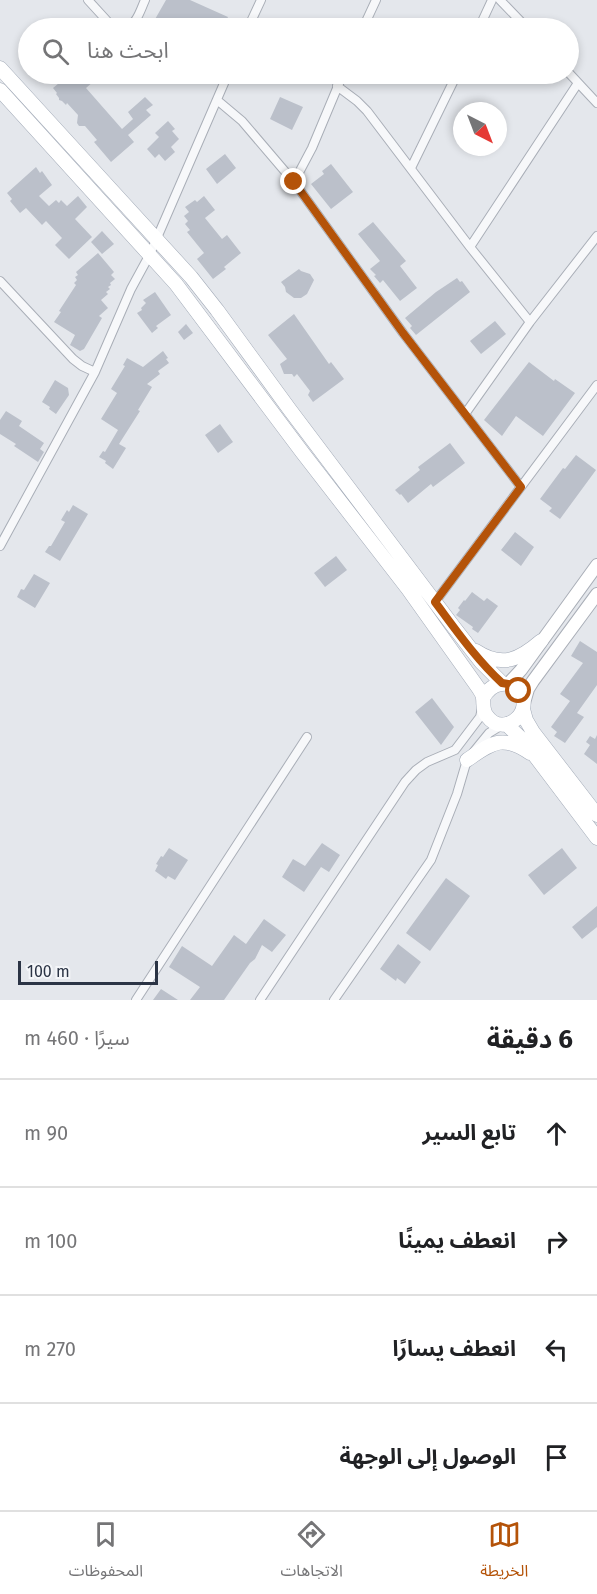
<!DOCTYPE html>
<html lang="ar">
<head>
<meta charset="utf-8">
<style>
  :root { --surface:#fff; --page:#f2f2f2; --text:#202124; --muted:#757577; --line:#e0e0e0; --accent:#b45309 }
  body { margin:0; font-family:"Fira Sans","Noto Sans Arabic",sans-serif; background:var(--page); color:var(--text); direction:rtl }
  .compass { position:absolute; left:453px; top:102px; width:54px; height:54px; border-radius:50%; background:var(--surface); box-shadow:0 3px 9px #0003; rotate:138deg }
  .scale { position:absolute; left:18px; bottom:15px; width:140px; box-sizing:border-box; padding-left:6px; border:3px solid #2b3445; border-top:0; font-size:16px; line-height:21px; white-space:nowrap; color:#2b3445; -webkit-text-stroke:4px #f4f6f9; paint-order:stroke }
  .stop { position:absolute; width:18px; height:18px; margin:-14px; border:4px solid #b45309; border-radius:50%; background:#fff }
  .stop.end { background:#b45309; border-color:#fff; box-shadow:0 2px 6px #0008 }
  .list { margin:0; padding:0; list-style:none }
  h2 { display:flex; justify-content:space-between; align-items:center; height:78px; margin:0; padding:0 24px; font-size:26px }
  h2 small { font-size:20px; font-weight:400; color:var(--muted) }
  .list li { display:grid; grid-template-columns:39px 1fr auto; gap:18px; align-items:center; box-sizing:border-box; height:108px; padding:0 24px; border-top:2px solid var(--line) }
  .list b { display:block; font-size:22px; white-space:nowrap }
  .list em { font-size:20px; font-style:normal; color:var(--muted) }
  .icon { flex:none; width:33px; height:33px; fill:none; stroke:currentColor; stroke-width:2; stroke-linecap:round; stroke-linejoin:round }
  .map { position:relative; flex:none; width:597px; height:1000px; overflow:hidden; direction:ltr }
  .search { position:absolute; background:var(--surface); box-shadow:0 3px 9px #0003; left:18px; right:18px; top:18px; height:66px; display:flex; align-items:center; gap:15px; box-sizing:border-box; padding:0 21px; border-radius:33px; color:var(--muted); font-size:22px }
  .sheet { height:510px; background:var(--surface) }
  nav { display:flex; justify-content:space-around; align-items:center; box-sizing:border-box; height:84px; border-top:2px solid var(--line); background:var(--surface); font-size:16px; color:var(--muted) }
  nav a { display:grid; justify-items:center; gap:3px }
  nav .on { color:var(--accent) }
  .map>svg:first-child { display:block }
  .building { fill:#bbc0ca }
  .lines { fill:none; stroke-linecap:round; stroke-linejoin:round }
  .minor-casing { stroke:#a9aeb7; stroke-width:10 }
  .secondary-casing { stroke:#a9aeb7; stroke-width:14 }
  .primary-casing { stroke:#a3abb8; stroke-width:15 }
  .minor { stroke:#f7f8fa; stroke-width:8 }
  .secondary { stroke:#fff; stroke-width:12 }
  .primary { stroke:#fff; stroke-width:14 }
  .route { stroke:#b45309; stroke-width:8 }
</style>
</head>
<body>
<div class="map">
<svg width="597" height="1000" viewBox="0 0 597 1000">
  <rect width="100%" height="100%" fill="#e4e7ec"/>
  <path class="building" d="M166 0H190L228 17 223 28H150Z
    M70 74H102L86 88 122 129 133 119 128 112 145 97 153 105 146 110 151 115 128 135 134 142 111 162 94 142 97 140 85 126H79L77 123 78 115 67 103 66 105 62 101 59 100V98L56 94 57 93 53 88Z
    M141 74H165L161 82Z
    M280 97 303 107 292 130 270 119Z
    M168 121 175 129 172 131 179 139 171 147 175 152 165 161 159 154 155 158 147 149 159 137 155 133Z
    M225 154 236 168 217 184 206 169Z
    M331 164 353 192 331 209 311 184 324 174 322 171Z
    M36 167 40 173 42 171 52 185 39 196 49 206 56 200 59 203 61 200 67 206 78 196 87 207 75 219 92 237 69 259 55 245 62 238 46 221 42 225 26 208 20 213 10 201 12 199 7 193Z
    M204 196 215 210 205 218 222 239 227 235 241 253 224 267 226 269 213 279 197 259 204 253 187 232 190 230 185 224 188 221 184 216 189 212 185 207 195 200 197 202Z
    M373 222 406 261 400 266 417 288 400 301 383 280 380 283 374 276 376 275 370 269 380 261 358 234Z
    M102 231 114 244 102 254 91 242Z
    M98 253 114 272 111 275 115 279 110 283 111 285 108 287 110 289 106 292 108 294 101 300 108 308 99 316 102 318 84 349 80 351 70 345 75 335 54 322 61 312 59 311 76 285 74 283 77 280 75 277 78 275 76 272Z
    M299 269 301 271 310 274 314 280 307 294 301 298H294L286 292 285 287 281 282Z
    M457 278 460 282 462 281 470 292 416 335 410 328 412 326 405 318 436 292Z
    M155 292 171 315 156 326 158 328 152 333 137 313 142 310 141 308 146 303 143 300Z
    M294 314 329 364 331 362 344 379 313 402 308 395 310 391 297 374 294 377 292 374H284L280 364 287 359 268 335Z
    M495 321 506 334 481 354 470 341Z
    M186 324 193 333 184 340 178 332Z
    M163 351 168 358 166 359 169 363 158 371 160 374 147 384 152 387 138 410 140 411 119 444 126 448 113 469 105 463 106 461 99 457 103 451 105 452 118 430 101 419 117 393 111 389 125 366 123 365 127 358 143 367Z
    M529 362 554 381 555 379 575 393 543 436 516 416 502 436 484 420Z
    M55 380 68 388 69 395 56 414 49 409 50 407 42 402Z
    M6 411 22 421 19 426 44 443 40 449 44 452 38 462 14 446 16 444 0 434V420Z
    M220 424 233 442 218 453 205 435Z
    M450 443 465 463 433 487 431 484 408 503 401 494 400 495 395 490 420 470 418 467Z
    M576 455 596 470 560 519 549 511 552 508 540 499 563 468 565 469Z
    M73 505 88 514 60 561 45 552 49 546H51L65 522 61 520 67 510 69 512Z
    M515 532 534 547 521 566 501 550Z
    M336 556 347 570 325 587 314 573Z
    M34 574 50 583 35 608 17 597 21 589 24 590Z
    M472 592 484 601 487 598 498 606 478 633 472 629 473 627 456 615 460 610 458 608 464 600 465 601Z
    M580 641 597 652V685L577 713 584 717 565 743 554 736 557 732 551 727 570 701 560 694 583 663 571 656Z
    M432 698 454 727 441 745 415 712Z
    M597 735V764L584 754 590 745 586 742 590 736 595 739Z
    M322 843 340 855 329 872 321 867 304 892 282 877 293 859 305 866Z
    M169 848 188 860 175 880 168 876 166 879 155 871 158 865 156 864 161 856 163 857Z
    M562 848 577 868 544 895 528 875Z
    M446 878 470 896 430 951 406 933Z
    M597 906V927L582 939 572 927Z
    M264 919 286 935 272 952 262 945 255 959 250 963 224 1000H190L200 987 169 967 182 946 212 966 234 935 246 944Z
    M398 944 421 962 405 984 397 978 396 981 380 969Z
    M161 989 178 1000H153Z"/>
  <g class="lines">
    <defs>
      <path id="minor" d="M88 0 109 23 119 28
        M500 0 527 28
        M124 28C137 25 140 11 145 0
        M248 28 261 0
        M363 28 376 0
        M479 28 492 0
        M568 72 597 103
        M337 86 357 101 367 111 470 247 530 322
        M217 100 242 121 294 182 403 333 521 487
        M411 168 457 74
        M294 182 312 148 343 74
        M470 247 578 83
        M0 281 73 359 82 366 95 372
        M465 414 530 322 597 236
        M0 546 95 372 131 289 150 254 228 74
        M435 602 597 385
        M136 1000 307 737
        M260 1000 405 782 416 770 427 762 455 750 480 717 482 708
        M334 1000 431 860 457 794 467 760 489 733 502 725"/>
      <path id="secondary" d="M508 684 521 670 597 565
        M524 703 528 689 533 681 597 594"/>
      <path id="primary" d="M0 68 191 277 217 310 290 410 453 626 481 662 502 683
        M0 90 176 284 302 452 408 589 479 689C481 692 483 695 483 698 484 705 482 710 487 716 503 739 537 711 518 690 514 685 507 683 501 684 492 685 487 691 483 698
        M476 651C502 668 519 660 541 641
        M523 709 526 720 533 732 597 815
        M506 724 523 740 597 838
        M467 760C492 743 502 734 530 753"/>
    </defs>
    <use href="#minor" class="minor-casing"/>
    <use href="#secondary" class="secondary-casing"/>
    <use href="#primary" class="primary-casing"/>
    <use href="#minor" class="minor"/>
    <use href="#secondary" class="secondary"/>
    <use href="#primary" class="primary"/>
  </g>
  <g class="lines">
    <path class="route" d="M294 182 403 333 521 487 435 602C456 630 476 659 502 683L508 684 519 691"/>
  </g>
</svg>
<svg class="compass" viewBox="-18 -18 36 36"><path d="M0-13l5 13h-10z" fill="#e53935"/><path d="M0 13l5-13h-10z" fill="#757577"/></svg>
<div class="scale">100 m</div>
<div class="stop" style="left:519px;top:691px"></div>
<div class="stop end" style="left:294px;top:182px"></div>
<div class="search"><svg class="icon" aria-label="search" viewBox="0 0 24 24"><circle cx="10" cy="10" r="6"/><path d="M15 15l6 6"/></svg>ابحث هنا</div>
</div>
<section class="sheet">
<h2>6 دقيقة<small>سيرًا · 460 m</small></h2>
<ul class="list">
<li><svg class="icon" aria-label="ahead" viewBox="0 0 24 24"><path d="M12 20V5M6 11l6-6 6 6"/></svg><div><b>تابع السير</b></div><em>90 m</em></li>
<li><svg class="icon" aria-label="right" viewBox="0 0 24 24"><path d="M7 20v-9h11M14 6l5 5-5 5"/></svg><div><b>انعطف يمينًا</b></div><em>100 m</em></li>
<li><svg class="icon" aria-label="left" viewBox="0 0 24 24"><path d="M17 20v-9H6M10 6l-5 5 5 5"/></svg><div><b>انعطف يسارًا</b></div><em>270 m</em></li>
<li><svg class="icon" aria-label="arrive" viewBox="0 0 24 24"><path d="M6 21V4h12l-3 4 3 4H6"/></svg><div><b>الوصول إلى الوجهة</b></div></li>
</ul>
</section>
<nav>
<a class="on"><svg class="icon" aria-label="map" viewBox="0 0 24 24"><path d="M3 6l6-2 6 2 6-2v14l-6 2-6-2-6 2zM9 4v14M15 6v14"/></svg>الخريطة</a>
<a><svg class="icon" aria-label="directions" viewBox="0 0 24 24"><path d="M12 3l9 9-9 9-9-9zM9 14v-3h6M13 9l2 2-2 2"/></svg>الاتجاهات</a>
<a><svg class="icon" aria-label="saved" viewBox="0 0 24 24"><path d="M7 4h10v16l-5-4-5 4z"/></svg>المحفوظات</a>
</nav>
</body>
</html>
